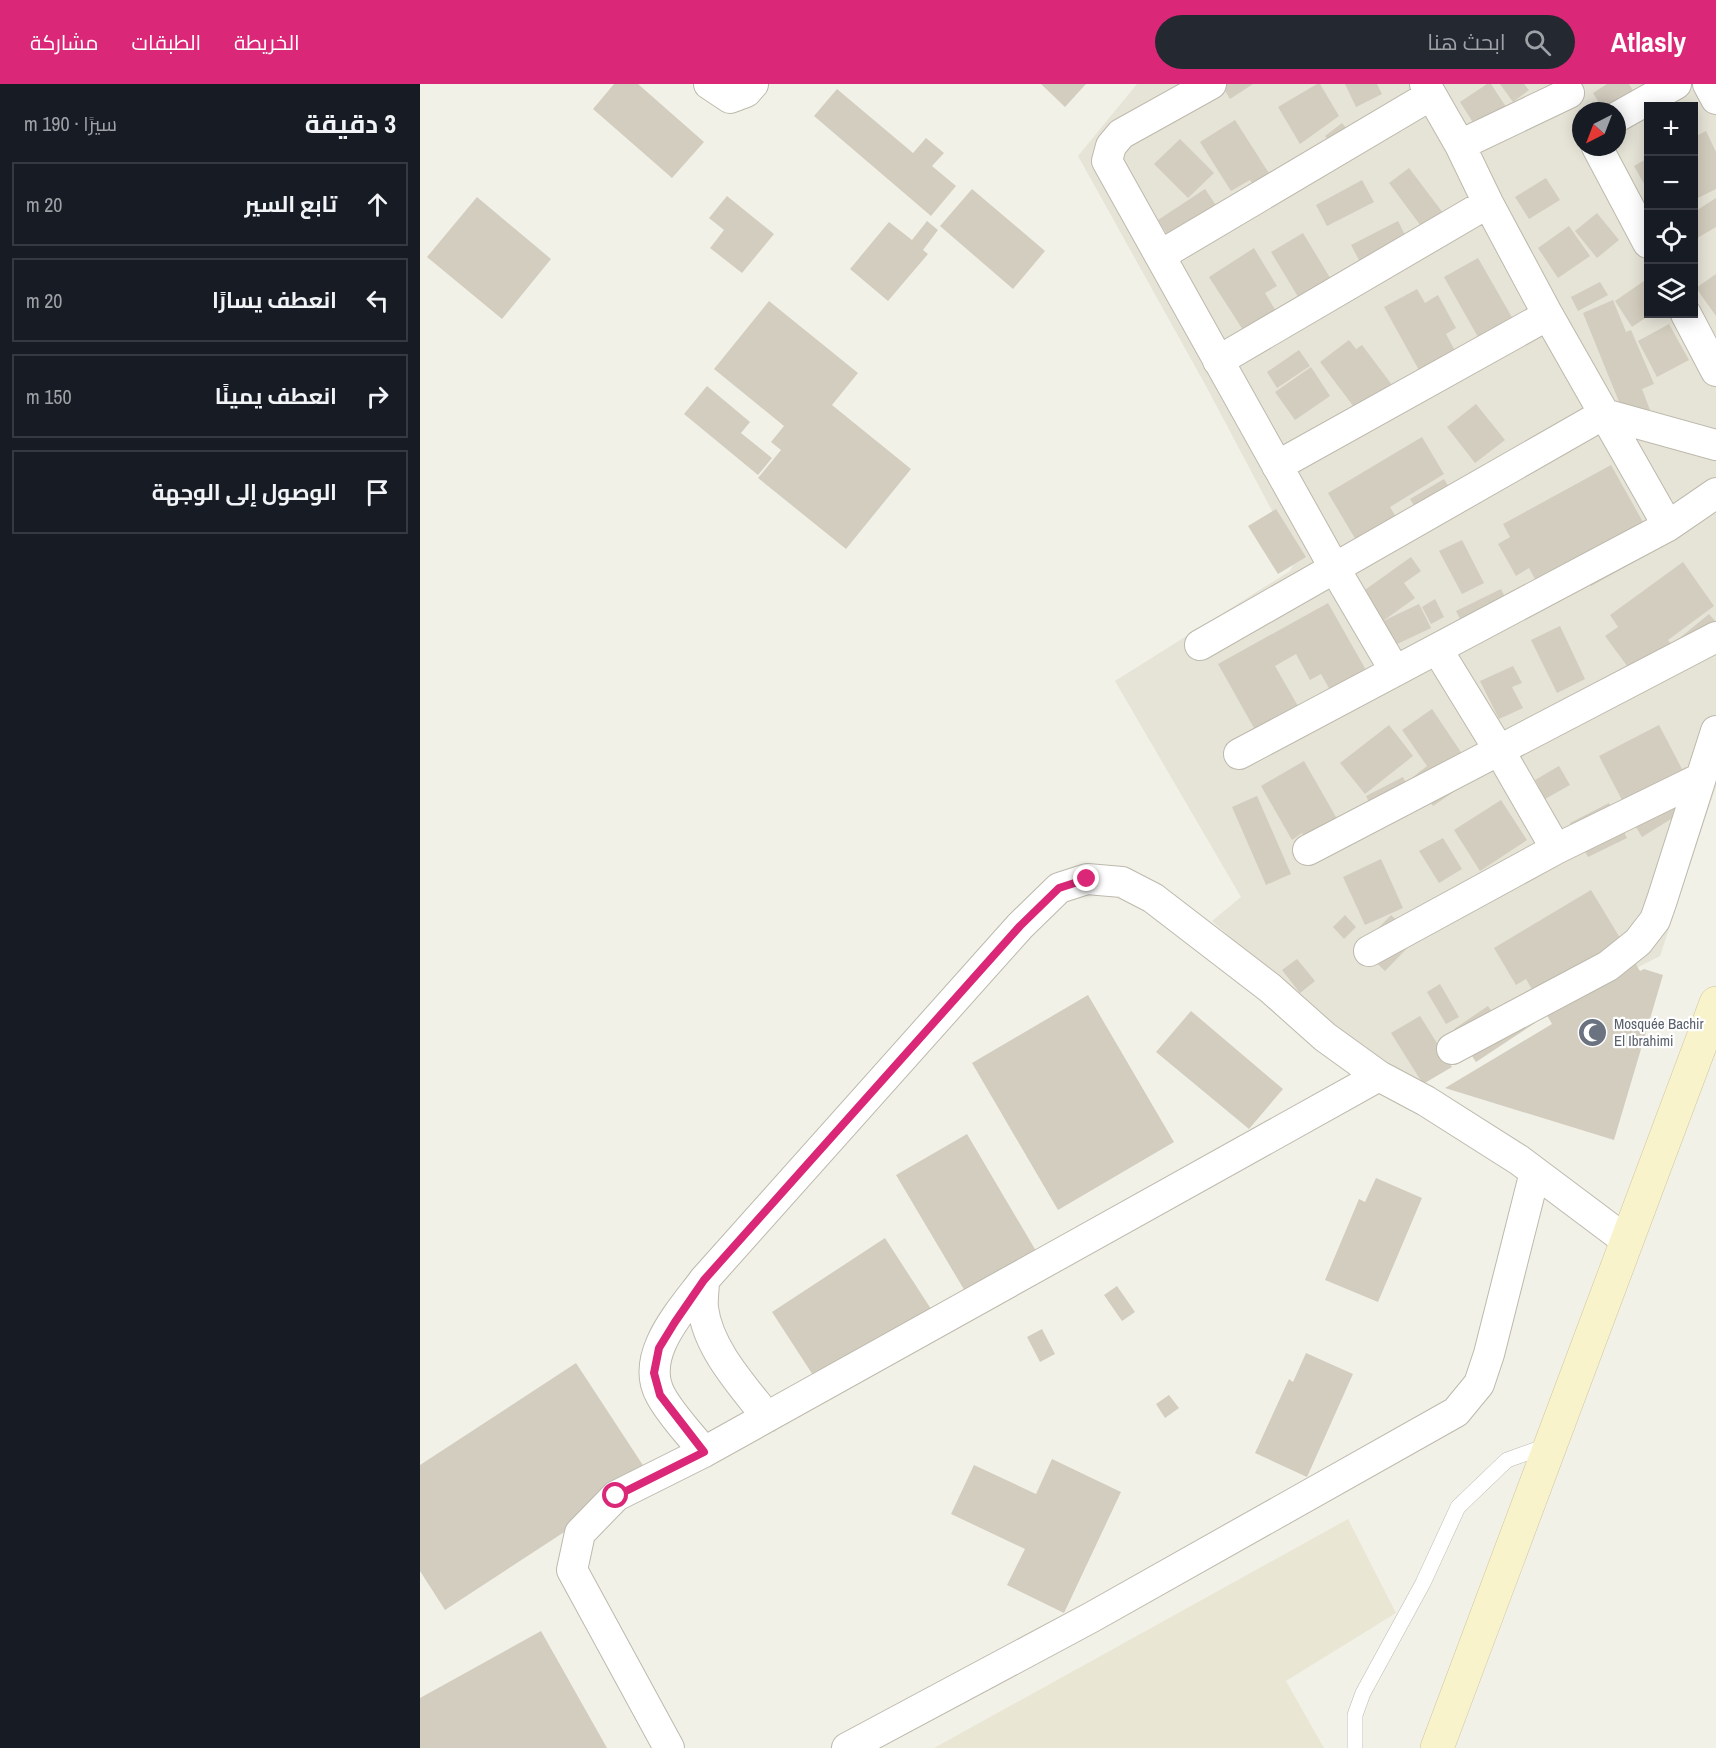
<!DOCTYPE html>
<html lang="ar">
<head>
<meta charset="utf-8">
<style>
  :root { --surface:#171b24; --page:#242831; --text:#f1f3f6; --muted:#9ea1a6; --line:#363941; --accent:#db2777 }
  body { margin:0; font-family:"Archivo Narrow",Cairo,sans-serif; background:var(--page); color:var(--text); direction:rtl }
  .controls { position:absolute; right:18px; top:18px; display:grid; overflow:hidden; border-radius:0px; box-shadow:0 3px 15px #0003 }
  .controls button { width:54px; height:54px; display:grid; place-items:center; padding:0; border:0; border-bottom:2px solid var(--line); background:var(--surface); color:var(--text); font:30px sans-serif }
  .compass { position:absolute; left:1152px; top:18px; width:54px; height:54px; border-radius:50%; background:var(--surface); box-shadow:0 3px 15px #0003; rotate:222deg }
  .stop { position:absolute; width:18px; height:18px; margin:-14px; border:4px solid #db2777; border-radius:50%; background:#fff }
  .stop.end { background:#db2777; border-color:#fff; box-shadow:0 2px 6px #0008 }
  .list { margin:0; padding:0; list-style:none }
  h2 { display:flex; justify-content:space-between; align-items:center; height:78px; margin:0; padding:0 24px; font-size:26px }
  h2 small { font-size:20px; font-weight:400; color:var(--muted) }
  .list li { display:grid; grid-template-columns:39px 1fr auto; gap:18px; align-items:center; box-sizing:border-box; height:84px; margin:0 12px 12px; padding:0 12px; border:2px solid var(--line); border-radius:0px }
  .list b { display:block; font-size:22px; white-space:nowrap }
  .list em { font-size:20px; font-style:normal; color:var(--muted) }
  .icon { flex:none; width:33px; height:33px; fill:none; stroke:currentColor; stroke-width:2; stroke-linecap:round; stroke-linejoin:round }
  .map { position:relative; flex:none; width:1296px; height:1664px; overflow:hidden; direction:ltr }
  header { display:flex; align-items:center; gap:36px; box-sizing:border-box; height:84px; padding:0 30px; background:var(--accent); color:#fff }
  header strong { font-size:28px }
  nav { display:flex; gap:33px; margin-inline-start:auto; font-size:21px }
  .search { width:420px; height:54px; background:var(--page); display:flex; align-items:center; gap:15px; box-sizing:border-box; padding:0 21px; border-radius:33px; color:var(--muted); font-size:22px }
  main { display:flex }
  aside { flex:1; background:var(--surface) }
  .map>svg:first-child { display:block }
  .residential { fill:#e6e3d7; fill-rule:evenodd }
  .education { fill:#eae6d4 }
  .building { fill:#d3cdbf }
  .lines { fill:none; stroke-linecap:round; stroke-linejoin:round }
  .service-casing { stroke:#bdb9ac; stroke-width:16 }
  .minor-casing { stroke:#bdb9ac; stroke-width:32 }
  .secondary-casing { stroke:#cec69c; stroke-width:34 }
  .service { stroke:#fff; stroke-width:15 }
  .minor { stroke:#fff; stroke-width:30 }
  .secondary { stroke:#f9f3cc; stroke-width:33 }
  .route { stroke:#db2777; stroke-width:8 }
  .labels { text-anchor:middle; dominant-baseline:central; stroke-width:4.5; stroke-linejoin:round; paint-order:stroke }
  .worship-label { font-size:15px; fill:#5b616d; stroke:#fff; text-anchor:start }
</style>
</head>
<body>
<header>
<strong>Atlasly</strong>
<div class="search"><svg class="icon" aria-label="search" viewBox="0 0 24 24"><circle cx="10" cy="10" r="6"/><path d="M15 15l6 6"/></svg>ابحث هنا</div>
<nav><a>الخريطة</a><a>الطبقات</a><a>مشاركة</a></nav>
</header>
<main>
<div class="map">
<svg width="1296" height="1664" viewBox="0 0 1296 1664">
  <rect width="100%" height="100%" fill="#f2f1e8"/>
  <path class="residential" d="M717 0H1296V702L1240 872 981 1004 792 837 821 813 695 597 870 487 877 474 786 302 658 72ZM1228 22H1274V230H1228ZM1161 27H1197V63H1161Z"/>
  <path class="education" d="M928 1435 976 1529 866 1597 904 1664H514Z"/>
  <path class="building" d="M194 0H218L284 58 252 94 173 25Z
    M621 0H666L645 23Z
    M801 0H833L810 15Z
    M897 0H900L919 32 880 60 858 23Z
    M925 0H957L962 10 936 23Z
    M1067 0H1071L1092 32 1061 51 1040 18Z
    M1080 0H1104L1109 6 1093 18Z
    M1187 0H1209L1222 21 1184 27 1173 9Z
    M417 5 493 69 506 54 524 69 512 82 536 102 511 132 394 32Z
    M815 36 861 108H838L830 96 811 107 780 58Z
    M922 39 933 52 916 66 905 52Z
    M1286 47 1296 68V105L1276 115 1274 53Z
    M760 55 794 89 768 114 734 80Z
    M1228 74V107L1214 82Z
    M989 84 1039 150 1018 165 969 99Z
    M1126 94 1140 116 1109 135 1095 113Z
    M942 96 954 118 907 142 896 121Z
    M552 105 625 167 593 205 520 142Z
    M785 105 806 136 758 167 738 136Z
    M307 112 354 150 322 189 290 164 304 146 289 134Z
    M57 113 131 175 82 235 7 173Z
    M1296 114V143L1274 156V128Z
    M1177 129 1199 156 1177 174 1155 147Z
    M507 137 518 146 503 166 508 170 468 217 430 185 469 138 492 156Z
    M978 137 993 167 947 191 931 161Z
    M1149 142 1170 172 1138 194 1118 164Z
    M883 149 921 212 889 231 851 168Z
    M834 164 857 202 845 209 864 240 832 260 789 193Z
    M1058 174 1101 249 1067 269 1024 193Z
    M1296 190V232L1276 204Z
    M1224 197 1228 204V230H1231L1212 243 1195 217Z
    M1180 198 1188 211 1158 227 1151 213Z
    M997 205 1005 219 1018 211 1036 244 1026 250 1046 287 1010 306 964 223Z
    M1193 216 1206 248 1211 246 1234 300 1222 305 1230 326 1206 335 1163 229Z
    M349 217 438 289 412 321 491 385 426 465 338 394 361 366 351 358 364 342 294 285Z
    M1249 240 1269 276 1237 293 1218 257Z
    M929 256 936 265 942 261 981 313 946 339 900 278Z
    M879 266 890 282 857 304 847 288Z
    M891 283 910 312 875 336 855 308Z
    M287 302 330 338 321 349 352 374 338 391 264 330Z
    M1056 320 1085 356 1055 379 1027 343Z
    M1002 353 1024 390 970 423 989 455 949 478 908 409Z
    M1191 381 1238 465 1171 502 1168 497 1128 519 1109 484 1096 492 1078 460 1090 453 1083 440Z
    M1024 395 1039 420 1005 440 990 415Z
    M856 425 886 473 858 490 828 442Z
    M1042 456 1064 499 1042 510 1019 467Z
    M991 473 1001 487 984 499 995 514 963 537 942 508Z
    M1263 478 1294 522 1248 556 1261 574 1222 602 1185 552 1198 543 1190 531Z
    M1081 505 1096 535 1051 557 1036 527Z
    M1015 515 1024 533 1011 540 1002 523Z
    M908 519 955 602 919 622 901 590 890 596 876 570 855 582 886 636 843 660 798 580Z
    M999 520 1011 544 973 562 961 538Z
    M1289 530 1296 538V567L1282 578 1261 553Z
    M1140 542 1165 595 1137 609 1111 556Z
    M1093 582 1102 599 1092 603 1103 624 1079 635 1060 597Z
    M1012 625 1057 692 1013 722 993 693 1007 682 982 646Z
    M969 641 993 672 945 710 920 679Z
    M1239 641 1262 685 1266 683 1285 714 1222 753 1203 722 1258 688 1202 716 1179 672Z
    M884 677 928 754 896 773 882 749 872 756 841 702Z
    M1139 682 1150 701 1125 715 1115 696Z
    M983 693 996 720 959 739 946 712Z
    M837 712 871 790 846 801 812 723Z
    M1081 716 1107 756 1060 787 1034 746Z
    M1189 719 1207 754 1168 773 1150 739Z
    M1023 754 1042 785 1019 799 999 767Z
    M961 775 983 824 945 841 923 793Z
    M1171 806 1220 887 1224 885 1243 891 1194 1056 1025 1004 1132 940 1106 895 1096 901 1074 864Z
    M925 831 936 843 924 855 913 843Z
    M971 831 996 855 965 887 940 863Z
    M877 875 895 897 880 909 862 886Z
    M1020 900 1039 933 1026 940 1007 908Z
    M668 911 754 1058 638 1126 552 979Z
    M1068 922 1082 942 1106 926 1115 939 1056 978 1034 945Z
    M771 927 863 1005 829 1045 736 968Z
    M1000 932 1032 983 1003 1000 971 949Z
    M547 1050 619 1172 549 1214 476 1091Z
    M956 1094 1002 1114 958 1218 905 1196 939 1115 945 1118Z
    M465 1154 513 1228 400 1302 352 1228Z
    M697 1202 715 1228 702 1237 684 1211Z
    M622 1245 635 1270 620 1278 607 1253Z
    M886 1269 933 1290 887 1393 835 1369 869 1295 873 1298Z
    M156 1279 230 1392 25 1526 0 1487V1381Z
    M749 1311 759 1324 745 1334 736 1320Z
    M632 1375 701 1408 644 1529 587 1501 605 1465 531 1430 554 1381 616 1410Z
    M121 1547 187 1664H0V1614Z"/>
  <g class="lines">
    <defs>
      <path id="service" d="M935 1664V1631L943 1609 1003 1499 1038 1423 1087 1376 1129 1361"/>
      <path id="minor" d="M289 0 310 14 326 8 333 0
        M791 0 701 50 691 62 687 77 915 485 975 587
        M1005 0 1040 61 1068 119 1128 231 1248 442
        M1288 0 1296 15
        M1197 33 1256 0
        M1040 61 1149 9
        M1177 63 1228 159
        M741 171 1011 11
        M1266 230 1296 287
        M798 277 1068 119
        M857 382 1128 231
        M780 561 1184 330 1296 361
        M1017 565 1079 666 1136 765
        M819 670 1248 442 1296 409
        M888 766 1296 553
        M949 867 1136 765 1279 695
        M1032 965 1188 882 1218 858 1235 836 1242 816 1296 647
        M284 1196C284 1205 282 1215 283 1224 288 1265 323 1302 347 1333
        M284 1368C270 1350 252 1332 241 1312 218 1272 262 1226 284 1196L600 842 639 804 667 795 702 798 733 814 850 904 905 953 959 992 1006 1017 1099 1076 1207 1157
        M249 1664 152 1486 160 1449 196 1412 284 1368 959 992
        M427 1664 672 1533 1036 1328 1059 1300 1069 1270 1115 1088"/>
      <path id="secondary" d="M1017 1664 1296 919"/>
    </defs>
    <use href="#service" class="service-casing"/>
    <use href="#minor" class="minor-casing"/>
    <use href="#secondary" class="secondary-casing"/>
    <use href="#service" class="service"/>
    <use href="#minor" class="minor"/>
    <use href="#secondary" class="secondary"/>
  </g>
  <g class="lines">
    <path class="route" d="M196 1412 284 1368 240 1311 234 1289 239 1264 255 1238 284 1196 600 842 639 804 667 795"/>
  </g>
  <defs>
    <symbol id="mosque-disc" viewBox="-11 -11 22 22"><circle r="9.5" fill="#6b7280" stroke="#fff"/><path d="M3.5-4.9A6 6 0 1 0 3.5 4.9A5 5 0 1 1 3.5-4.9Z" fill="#fff"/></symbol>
  </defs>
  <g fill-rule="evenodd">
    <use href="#mosque-disc" x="1156" y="932" width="33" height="33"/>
  </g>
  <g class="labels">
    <g class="worship-label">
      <text x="1194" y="939">Mosquée Bachir<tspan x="1194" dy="17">El Ibrahimi</tspan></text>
    </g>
  </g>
</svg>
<div class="controls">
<button>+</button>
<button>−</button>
<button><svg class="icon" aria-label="locate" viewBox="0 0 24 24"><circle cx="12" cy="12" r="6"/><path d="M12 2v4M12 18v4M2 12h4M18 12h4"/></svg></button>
<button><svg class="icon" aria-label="layers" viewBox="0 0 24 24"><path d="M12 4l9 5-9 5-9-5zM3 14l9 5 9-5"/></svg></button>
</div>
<svg class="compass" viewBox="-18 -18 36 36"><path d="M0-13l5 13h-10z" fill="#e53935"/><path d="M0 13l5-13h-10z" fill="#9ea1a6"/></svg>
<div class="stop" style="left:196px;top:1412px"></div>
<div class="stop end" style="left:667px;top:795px"></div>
</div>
<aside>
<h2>3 دقيقة<small>سيرًا · 190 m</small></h2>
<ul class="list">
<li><svg class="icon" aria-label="ahead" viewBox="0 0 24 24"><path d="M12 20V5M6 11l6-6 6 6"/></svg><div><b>تابع السير</b></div><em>20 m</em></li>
<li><svg class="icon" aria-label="left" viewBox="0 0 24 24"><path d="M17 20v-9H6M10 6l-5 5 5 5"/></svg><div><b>انعطف يسارًا</b></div><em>20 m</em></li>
<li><svg class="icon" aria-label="right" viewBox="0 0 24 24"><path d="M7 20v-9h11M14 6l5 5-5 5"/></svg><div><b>انعطف يمينًا</b></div><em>150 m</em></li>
<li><svg class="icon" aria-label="arrive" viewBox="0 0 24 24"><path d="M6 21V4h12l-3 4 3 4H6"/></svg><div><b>الوصول إلى الوجهة</b></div></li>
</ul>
</aside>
</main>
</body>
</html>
